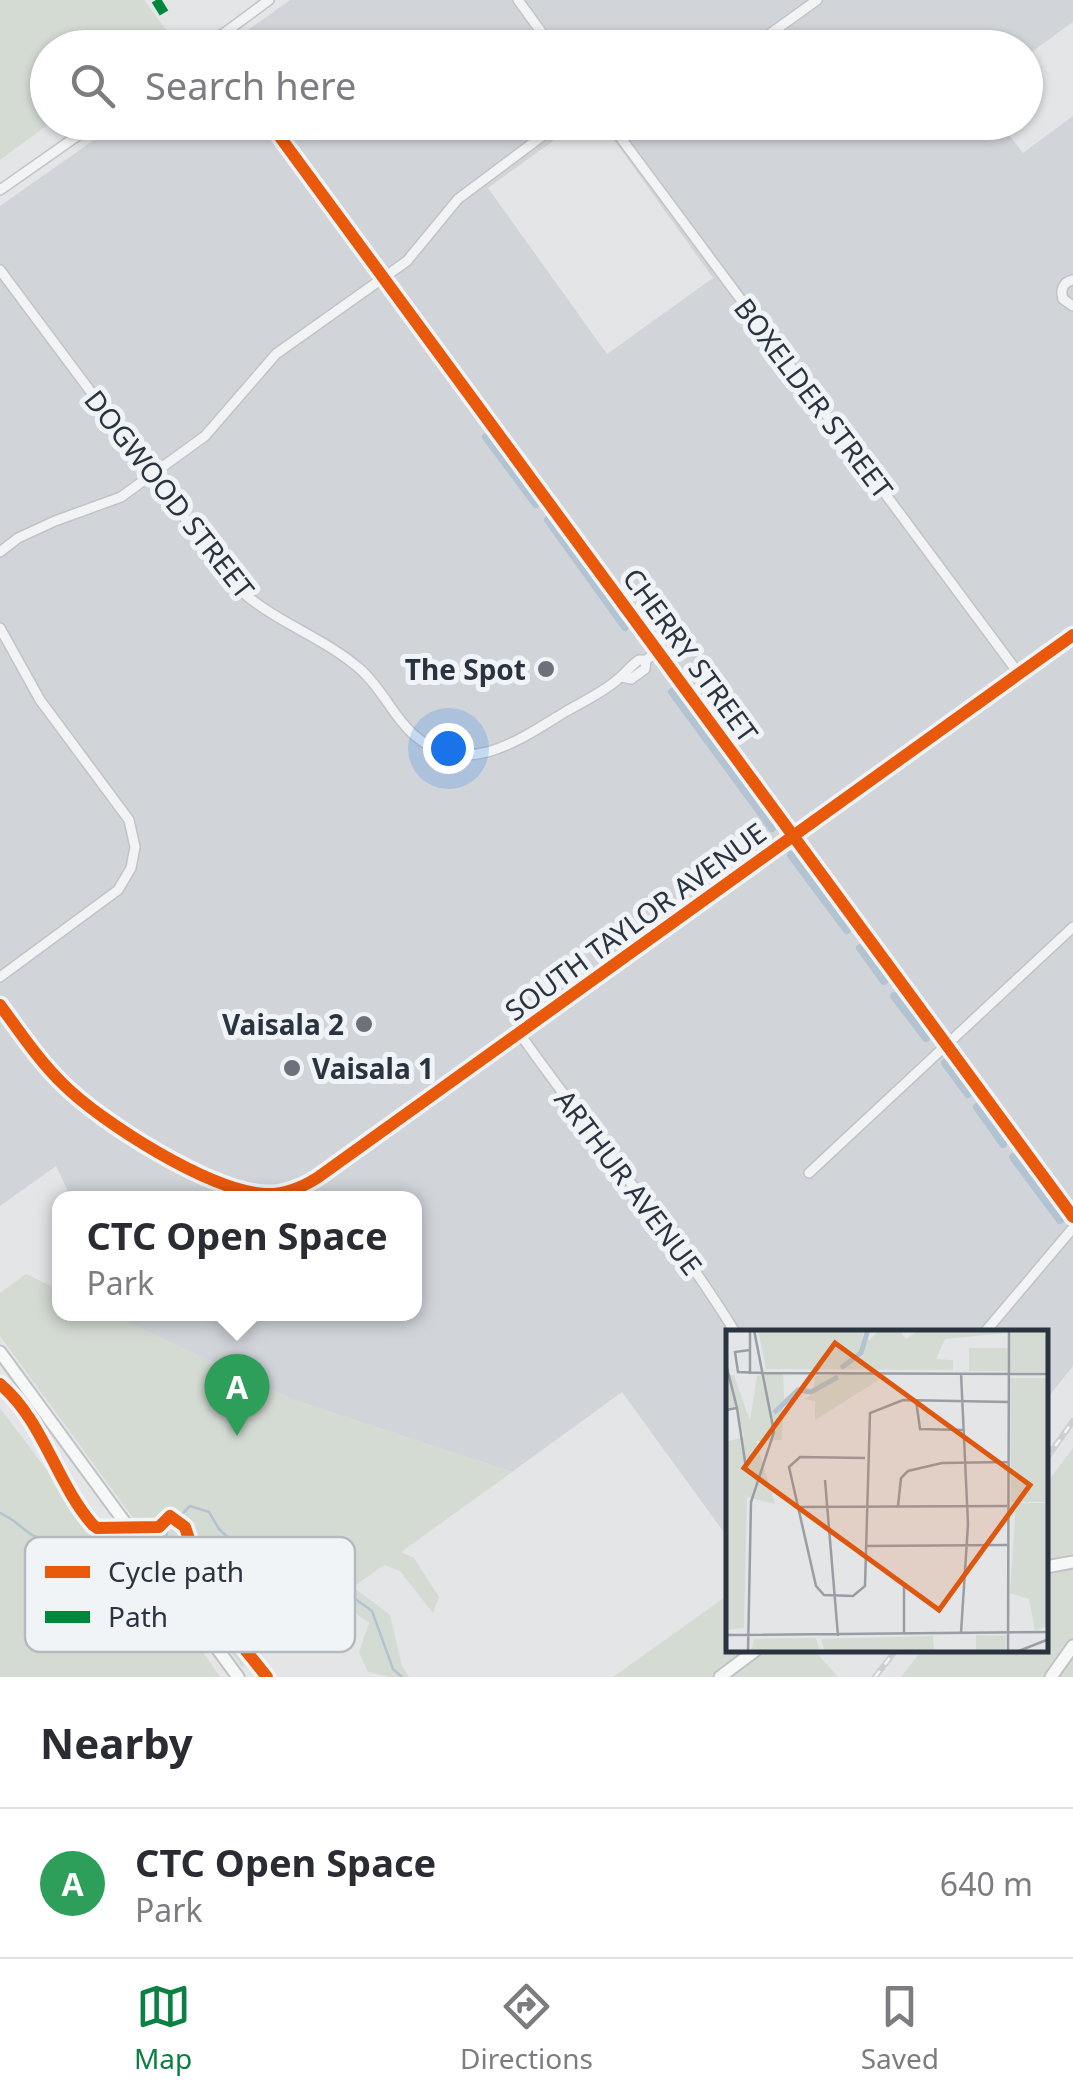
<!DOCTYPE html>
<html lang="en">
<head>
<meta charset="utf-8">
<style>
  :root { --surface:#fff; --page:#f2f2f3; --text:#2b2b33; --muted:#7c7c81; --line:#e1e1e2; --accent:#0b8043 }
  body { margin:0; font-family:"Noto Sans",sans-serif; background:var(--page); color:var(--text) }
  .you { position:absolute; left:448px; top:748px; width:35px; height:35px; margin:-25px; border:8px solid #fff; border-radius:50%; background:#1a73e8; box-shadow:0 0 0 15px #1a73e833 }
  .badge { display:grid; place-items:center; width:65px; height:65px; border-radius:50%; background:var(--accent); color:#fff; font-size:32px; font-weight:700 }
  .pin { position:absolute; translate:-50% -82px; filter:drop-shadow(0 2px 5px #0008) }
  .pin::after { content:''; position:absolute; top:52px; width:35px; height:30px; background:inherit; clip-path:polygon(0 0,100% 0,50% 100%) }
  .popup { position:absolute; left:52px; top:1191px; width:370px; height:130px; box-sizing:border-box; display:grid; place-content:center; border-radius:20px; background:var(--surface); filter:drop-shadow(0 2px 8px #0005); font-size:32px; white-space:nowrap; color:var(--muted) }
  .popup b { font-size:38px; color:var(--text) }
  .popup::after { content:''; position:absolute; left:50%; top:100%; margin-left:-20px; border:20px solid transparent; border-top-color:var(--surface) }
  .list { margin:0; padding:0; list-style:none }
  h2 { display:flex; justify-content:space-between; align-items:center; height:130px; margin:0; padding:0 40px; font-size:42px }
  h2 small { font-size:32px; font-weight:400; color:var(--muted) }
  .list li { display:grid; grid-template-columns:65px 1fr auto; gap:30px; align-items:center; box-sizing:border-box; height:150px; padding:0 40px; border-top:2px solid var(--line) }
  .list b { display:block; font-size:38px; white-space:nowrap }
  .list p { margin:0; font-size:32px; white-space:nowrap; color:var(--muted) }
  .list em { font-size:32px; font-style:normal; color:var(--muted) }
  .icon { flex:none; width:55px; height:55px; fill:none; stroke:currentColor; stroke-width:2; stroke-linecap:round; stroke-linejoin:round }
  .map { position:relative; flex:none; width:1073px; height:1677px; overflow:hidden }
  .search { position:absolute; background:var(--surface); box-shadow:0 2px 8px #0004; left:30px; right:30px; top:30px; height:110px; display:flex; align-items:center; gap:25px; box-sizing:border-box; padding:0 35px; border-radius:55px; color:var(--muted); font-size:38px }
  .sheet { height:280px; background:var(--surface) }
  nav { display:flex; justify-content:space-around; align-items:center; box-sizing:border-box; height:140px; border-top:2px solid var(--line); background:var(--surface); font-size:28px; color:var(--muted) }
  nav a { display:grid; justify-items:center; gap:5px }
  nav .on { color:var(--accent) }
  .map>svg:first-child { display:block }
  .built { fill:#d1d5da }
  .green { fill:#d4dbd3 }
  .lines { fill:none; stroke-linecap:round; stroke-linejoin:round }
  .stream { stroke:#b2c4d1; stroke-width:2.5 }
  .canal { stroke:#b2c4d1; stroke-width:8 }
  .minor-casing { stroke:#c1c3c5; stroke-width:12 }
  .major-casing { stroke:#c0c2c5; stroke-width:15 }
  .minor { stroke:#f2f3f5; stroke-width:9 }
  .major { stroke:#f6f7f7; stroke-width:11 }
  .rail-casing { stroke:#ccced0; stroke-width:6 }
  .rail { stroke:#f1f4f7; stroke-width:2.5; stroke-dasharray:8; stroke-linecap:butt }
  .quiet { stroke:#00873e; stroke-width:10; stroke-dasharray:20 10; stroke-linecap:butt }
  .cycleway-casing { stroke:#f1f4f7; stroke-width:19 }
  .cycleway { stroke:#e8590c; stroke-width:12 }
  .poi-dot { fill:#6b727b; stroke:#f1f4f7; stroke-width:4 }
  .labels { text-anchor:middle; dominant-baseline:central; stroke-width:10; stroke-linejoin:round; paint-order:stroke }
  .street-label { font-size:28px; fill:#2a3441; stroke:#f1f4f7 }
  .poi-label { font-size:28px; font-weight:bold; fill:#2a3441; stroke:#f1f4f7; text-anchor:end }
  .inset-river { fill:none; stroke:#b2c4d1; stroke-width:5 }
  .inset-road { fill:none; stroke:#999ea5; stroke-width:2.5 }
  .view { fill:#de570f; fill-opacity:0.15; stroke:#de570f; stroke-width:5 }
  .inset-edge { fill:none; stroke:#2a3441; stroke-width:5 }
  .key { fill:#f1f4f7; stroke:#b5bac0; stroke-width:2.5 }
  .key-label { font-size:28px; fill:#2a3441 }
</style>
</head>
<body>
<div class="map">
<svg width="1073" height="1677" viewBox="0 0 1073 1677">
  <rect width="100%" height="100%" fill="#e3e5e7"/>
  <path class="built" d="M290 0H1073V22L1026 56V48H223Z
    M1073 116V1366L1046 1400V1332H728V1538L622 1392 512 1472 291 1399 110 1314H414V1198H71L56 1166 0 1206V206L118 123H578L488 188 607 354 713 278 602 123H1000L1023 153Z"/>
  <path class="green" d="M0 0H144L169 34 151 47 48 48 50 123 0 160Z
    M26 1274 59 1290V1314H110L291 1399 512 1472 401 1552 414 1558 439 1597 433 1613 400 1571 384 1565 353 1587 390 1615 402 1666 409 1677H389L368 1672 359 1652 369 1623 347 1607H325L284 1649 265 1650 242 1667 0 1336V1293Z
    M0 1408 95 1534 200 1648 220 1677H0Z
    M1073 1448V1677H901L922 1650H1046V1484Z
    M728 1595V1650H814L838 1677H613Z"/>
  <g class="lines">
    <path class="stream" d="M0 1513C16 1520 24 1531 34 1536 63 1549 88 1549 114 1535
      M159 1536 167 1537V1529L190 1506 209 1512 219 1529 242 1551 276 1561 305 1584 347 1593 372 1611 393 1669 402 1677"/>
    <path class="canal" d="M486 437 536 504
      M548 520 625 627
      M672 692 772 828
      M791 855 847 930
      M860 948 884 981
      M894 996 926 1038
      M945 1063 968 1094
      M977 1107 1003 1144
      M1013 1157 1060 1220"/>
    <defs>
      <path id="minor" d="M518 0 553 48
        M204 48 269 0
        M731 48 767 36 817 0
        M269 122 1073 1217
        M609 122 1019 674
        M0 190 97 122
        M0 270 234 584C270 621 321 635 360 669 383 689 395 721 419 739 469 777 521 739 565 712 582 702 602 693 617 680 625 674 630 666 639 660H646L658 651
        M1073 280C1063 282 1060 290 1063 299L1073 306
        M0 552 18 538 55 521 121 497 205 436 276 354 407 261 458 199 561 122
        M0 628 40 700 129 820 135 847 131 868 118 890 0 977
        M622 677 631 679 645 669 646 660
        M0 1005C20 1032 39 1061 63 1084 102 1123 210 1191 265 1194 284 1195 301 1188 317 1178L1073 635
        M520 1034C591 1135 671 1228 735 1332
        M809 1173 1073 927
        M985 1332 1073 1228"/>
      <path id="major" d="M0 1352 238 1677
        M1046 1567 1073 1562
        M720 1677 756 1650
        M1051 1677 1073 1646"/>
    </defs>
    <use href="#minor" class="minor-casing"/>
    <use href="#major" class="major-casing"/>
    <use href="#minor" class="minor"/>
    <use href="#major" class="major"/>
    <defs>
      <path id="rail" d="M1046 1459 1073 1421
        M875 1677 896 1650"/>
    </defs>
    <use href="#rail" class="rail-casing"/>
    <use href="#rail" class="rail"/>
    <path class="quiet" d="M156 0 164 13"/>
    <defs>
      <path id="cycleway" d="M269 122 1073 1217
        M0 1005C20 1032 39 1061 63 1084 102 1123 210 1191 265 1194 284 1195 301 1188 317 1178L1073 635
        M0 1384C43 1420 56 1483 93 1525L97 1528 159 1527 170 1516 185 1527 192 1548 214 1572 223 1622 267 1677"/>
    </defs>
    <use href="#cycleway" class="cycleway-casing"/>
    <use href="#cycleway" class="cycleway"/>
  </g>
  <g class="poi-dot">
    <circle cx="546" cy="669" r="10"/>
    <circle cx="364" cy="1024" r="10"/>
    <circle cx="292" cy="1068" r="10"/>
  </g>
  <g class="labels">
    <g class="street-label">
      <text transform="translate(814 398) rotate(53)">BOXELDER STREET</text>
      <text transform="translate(170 494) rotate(52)">DOGWOOD STREET</text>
      <text transform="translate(691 655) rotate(54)">CHERRY STREET</text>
      <text transform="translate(635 921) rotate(-36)">SOUTH TAYLOR AVENUE</text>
      <text transform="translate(629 1182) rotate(53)">ARTHUR AVENUE</text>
    </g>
    <g class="poi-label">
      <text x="526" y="669">The Spot</text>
      <text x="344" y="1024">Vaisala 2</text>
      <text x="312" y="1068" text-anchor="start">Vaisala 1</text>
    </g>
  </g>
  <g transform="translate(726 1330)">
    <rect width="322" height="322" fill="#e3e5e7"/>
    <path d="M32 0H138L136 9 144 10 152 0H173L180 9 193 0 282 3 219 9 210 29 227 30V40L40 39ZM284 0H322V42H284ZM243 18H282L281 41H243ZM153 42V50L89 90V71L79 69 89 62 73 61 57 78 56 110 30 111 49 174 21 167 18 298 0 300V112L18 107 11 76 0 79V45H8L24 91 31 46 57 43 58 69 72 58 87 59 89 46ZM284 48H322V172H285ZM290 173H322V297L309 300 303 269 284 263ZM250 305 280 306 279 320 99 322 95 309 207 306 208 320H250ZM90 308 94 322H25L28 309Z" fill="#d4dbd3"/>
    <path class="inset-river" d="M115 38 135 23 142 0M48 83 72 60 85 62 112 47"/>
    <path class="inset-road" d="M24 20 9 22 12 42 37 43M0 34 11 78M37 43 323 44M235 43 242 194 235 303M24 44V0M190 70 194 99 238 100M0 80 11 78 20 138 31 148M139 128 74 127 63 137 90 256 98 265 127 266 139 256 144 83 177 70 282 72M99 150 112 306M172 176 175 148 182 141 216 133 282 132M70 177 281 176M139 216 281 215M178 304V253M0 305 323 302M22 322 25 172 48 102 28 0M282 322 283 0M290 322 323 309"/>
    <path class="view" d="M109 13 304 155 213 280 18 138Z"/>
    <rect width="322" height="322" class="inset-edge"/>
  </g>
  <rect x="25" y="1537" width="330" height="115" rx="15" class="key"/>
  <rect x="45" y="1566" width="45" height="12" fill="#e8590c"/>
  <rect x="45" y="1611" width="45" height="12" fill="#00873e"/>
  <g class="key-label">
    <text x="108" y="1582">Cycle path</text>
    <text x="108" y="1627">Path</text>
  </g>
</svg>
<div class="you"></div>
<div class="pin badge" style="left:237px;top:1436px;background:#2e9e5b">A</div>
<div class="popup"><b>CTC Open Space</b>Park</div>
<div class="search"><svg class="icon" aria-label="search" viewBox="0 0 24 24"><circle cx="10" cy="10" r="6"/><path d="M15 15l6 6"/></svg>Search here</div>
</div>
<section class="sheet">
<h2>Nearby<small></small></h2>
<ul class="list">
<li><span class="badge" style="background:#2e9e5b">A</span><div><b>CTC Open Space</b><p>Park</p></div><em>640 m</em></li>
</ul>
</section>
<nav>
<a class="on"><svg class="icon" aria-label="map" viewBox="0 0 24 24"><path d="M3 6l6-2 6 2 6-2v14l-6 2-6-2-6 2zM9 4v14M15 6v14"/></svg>Map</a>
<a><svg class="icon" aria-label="directions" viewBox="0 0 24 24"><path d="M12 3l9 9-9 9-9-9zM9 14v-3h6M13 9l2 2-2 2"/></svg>Directions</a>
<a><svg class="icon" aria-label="saved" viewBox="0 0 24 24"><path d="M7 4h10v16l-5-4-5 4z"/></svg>Saved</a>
</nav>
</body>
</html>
